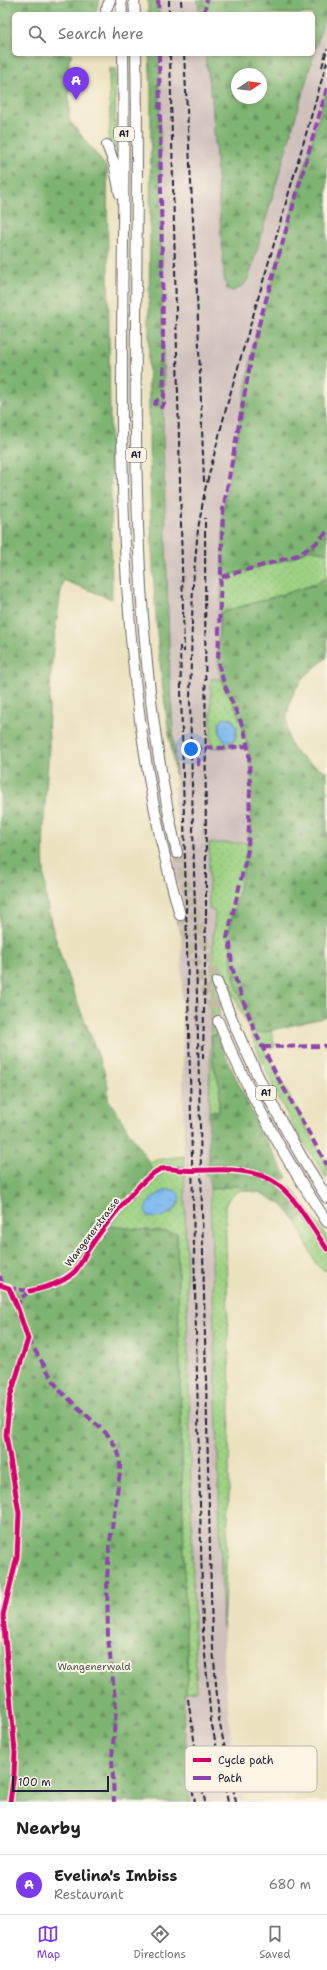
<!DOCTYPE html>
<html lang="en">
<head>
<meta charset="utf-8">
<style>
  :root { --surface:#fff; --page:#f2f2f2; --text:#222; --muted:#767676; --line:#e0e0e0; --accent:#7c3aed }
  body { margin:0; font-family:"Shantell Sans",sans-serif; background:var(--page); color:var(--text) }
  .compass { position:absolute; left:231px; top:68px; width:36px; height:36px; border-radius:50%; background:var(--surface); box-shadow:0 2px 6px #0003; rotate:77deg }
  .scale { position:absolute; left:12px; bottom:10px; width:97px; box-sizing:border-box; padding-left:4px; border:2px solid #22223b; border-top:0; font-size:11px; line-height:14px; white-space:nowrap; color:#22223b; -webkit-text-stroke:3px #fcf5e5; paint-order:stroke }
  .you { position:absolute; left:191px; top:749px; width:14px; height:14px; margin:-10px; border:3px solid #fff; border-radius:50%; background:#1a73e8; box-shadow:0 0 0 6px #1a73e833 }
  .badge { display:grid; place-items:center; width:26px; height:26px; border-radius:50%; background:var(--accent); color:#fff; font-size:13px; font-weight:700 }
  .pin { position:absolute; translate:-50% -33px; filter:drop-shadow(0 1px 2px #0008) }
  .pin::after { content:''; position:absolute; top:21px; width:14px; height:12px; background:inherit; clip-path:polygon(0 0,100% 0,50% 100%) }
  .list { margin:0; padding:0; list-style:none }
  h2 { display:flex; justify-content:space-between; align-items:center; height:52px; margin:0; padding:0 16px; font-size:17px }
  h2 small { font-size:13px; font-weight:400; color:var(--muted) }
  .list li { display:grid; grid-template-columns:26px 1fr auto; gap:12px; align-items:center; box-sizing:border-box; height:60px; padding:0 16px; border-top:1px solid var(--line) }
  .list b { display:block; font-size:15px; white-space:nowrap }
  .list p { margin:0; font-size:13px; white-space:nowrap; color:var(--muted) }
  .list em { font-size:13px; font-style:normal; color:var(--muted) }
  .icon { flex:none; width:22px; height:22px; fill:none; stroke:currentColor; stroke-width:2; stroke-linecap:round; stroke-linejoin:round }
  .map { position:relative; flex:none; width:327px; height:1802px; overflow:hidden }
  .search { position:absolute; background:var(--surface); box-shadow:0 2px 6px #0003; left:12px; right:12px; top:12px; height:44px; display:flex; align-items:center; gap:10px; box-sizing:border-box; padding:0 14px; border-radius:6px; color:var(--muted); font-size:15px }
  .sheet { height:112px; background:var(--surface) }
  nav { display:flex; justify-content:space-around; align-items:center; box-sizing:border-box; height:56px; border-top:1px solid var(--line); background:var(--surface); font-size:11px; color:var(--muted) }
  nav a { display:grid; justify-items:center; gap:2px }
  nav .on { color:var(--accent) }
  .map>svg:first-child { display:block }
  .railway { fill:#cfc0bb }
  .grass { fill:url(#grass-dots); stroke:#607a5f; fill-rule:evenodd }
  .forest { fill:url(#forest-firs); stroke:#506b56; fill-rule:evenodd }
  .water { fill:url(#water-ripples); stroke:#506e96 }
  .lines { fill:none; stroke-linecap:round; stroke-linejoin:round }
  .minor-tunnel { stroke:#c3bca5; stroke-width:7; stroke-dasharray:7 3.5; stroke-linecap:butt }
  .highway-tunnel { stroke:#c3bca5; stroke-width:10; stroke-dasharray:10 5; stroke-linecap:butt }
  .minor-casing { stroke:#686569; stroke-width:8 }
  .highway-casing { stroke:#686569; stroke-width:12 }
  .minor { stroke:#fff; stroke-width:7 }
  .highway { stroke:#fff; stroke-width:10 }
  .rail { stroke:#22223b; stroke-width:2; stroke-dasharray:6 3; stroke-linecap:butt }
  .quiet { stroke:#8e44ad; stroke-width:4; stroke-dasharray:8 4; stroke-linecap:butt }
  .cycleway-casing { stroke:#fcf5e5; stroke-width:8 }
  .cycleway { stroke:#d6006c; stroke-width:5 }
  .labels { text-anchor:middle; dominant-baseline:central; stroke-width:4; stroke-linejoin:round; paint-order:stroke }
  .shield { fill:#fcf5e5; stroke:#63616e; stroke-width:1 }
  .shield-label { font-size:9px; font-weight:bold; fill:#22223b }
  .street-label { font-size:10px; fill:#22223b; stroke:#fcf5e5 }
  .park-label { font-size:10px; fill:#475751; stroke:#fcf5e5 }
  .key { fill:#fcf5e5; stroke:#bbb6b2; stroke-width:1 }
  .key-label { font-size:11px; fill:#22223b }
</style>
</head>
<body>
<div class="map">
<svg width="327" height="1802" viewBox="0 0 327 1802">
  <defs>
    <pattern id="grass-dots" width="8" height="8" patternUnits="userSpaceOnUse"><rect width="8" height="8" fill="#9dd283"/><path d="M2 2h.1M6 6h.1" fill="none" stroke="#87b472" stroke-width="1.8" stroke-linecap="round"/></pattern>
    <pattern id="forest-firs" width="22" height="20" patternUnits="userSpaceOnUse"><rect width="22" height="20" fill="#7eb471"/><path d="M5 1l3.5 6h-7zM16 11l3.5 6h-7z" fill="#67925e"/></pattern>
    <pattern id="water-ripples" width="26" height="14" patternUnits="userSpaceOnUse"><rect width="26" height="14" fill="#7ebaf0"/><path d="M2 4q2-2 4 0t4 0M15 11q2-2 4 0t4 0" fill="none" stroke="#6797c4"/></pattern>
  </defs>
  <rect width="100%" height="100%" fill="#fcf5e5"/>
  <filter id="ink" filterUnits="userSpaceOnUse"><feTurbulence type="fractalNoise" baseFrequency=".025" numOctaves="2"/><feDisplacementMap in="SourceGraphic" scale="8" xChannelSelector="R" yChannelSelector="G"/><feConvolveMatrix kernelMatrix="1 2 1 2 8 2 1 2 1" color-interpolation-filters="sRGB"/></filter>
  <filter id="wash" filterUnits="userSpaceOnUse"><feTurbulence type="fractalNoise" baseFrequency=".012" numOctaves="4" result="noise"/><feDisplacementMap in="SourceGraphic" scale="16" xChannelSelector="R" yChannelSelector="G"/><feGaussianBlur stdDeviation="0.9" result="paint"/><feColorMatrix in="noise" values="0 0 0 0 0 0 0 0 0 0 0 0 0 0 0 0 0 1.4 0 .05"/><feComposite in="paint" operator="in"/></filter>
  <g filter="url(#wash)">
    <rect width="100%" height="100%" fill="#ebe2bf"/>
    <path class="railway" d="M158 0H197L200 14H159Z
      M327 9V88L258 328 229 469 222 518V573L218 654 222 679 211 680V747L248 746 250 771V826L249 843H210L209 909 214 911 215 916 213 938 210 1038 209 1163 205 1167 209 1178 210 1213H225L230 1393 229 1496 223 1659 231 1736 244 1802H191L185 1772 191 1770 186 1747 185 1692 197 1690 194 1637 184 1156 181 932 177 927 183 903 173 869 181 837 174 802 176 779 170 680 163 434 164 403 159 54H205L212 100 224 277 304 87Z"/>
    <path class="grass" d="M109 69H115V157L108 140 110 126Z
      M310 549 327 553V578L310 586 220 613 222 577 291 558Z
      M211 679H222L239 714 248 746 211 748ZM228 717 232 719C236 727 239 732 234 741L225 742 220 733 219 724Z
      M209 843H249L244 873 227 938C233 945 230 959 232 969 237 991 247 1013 256 1034L271 1031 275 1047 263 1048 327 1165V1179L295 1129 277 1095 222 967H219L215 993 220 1004 216 1035 212 1036 213 1062 220 1087 219 1112H209L213 938 215 916 214 911 209 909Z
      M184 1156 194 1637 197 1691 185 1692 188 1680 185 1604 177 1233 106 1226 153 1174 148 1161ZM170 1190H175C182 1200 180 1206 170 1214L146 1209C149 1199 160 1192 170 1190Z
      M238 1186 245 1190C234 1191 228 1197 225 1207L230 1393 229 1496 223 1629 210 1189Z
      M291 1187 327 1237V1271L321 1269 316 1264 296 1221 304 1216 286 1190Z"/>
    <path class="forest" d="M0 0H100L95 14H14V54H72L69 60V120L107 168 112 599 63 580C55 624 50 670 49 715 48 725 49 735 49 745 46 802 38 857 49 914 61 967 85 1019 104 1071L108 1086V1099L148 1161 153 1174 106 1226 177 1233 185 1604 188 1680C180 1708 185 1742 191 1770L185 1772 191 1802H0Z
      M148 0H158L159 14H148Z
      M197 0H327V9L249 277 243 286 233 291 227 289 224 277 212 100 205 54H313V14H200ZM237 74H261V98H237Z
      M149 54H159L164 403 163 434 170 680 176 779C167 721 158 662 155 603 144 432 151 260 151 89Z
      M327 88V553L310 549 291 558 222 577 223 510 253 348Z
      M327 578V657C318 666 307 673 300 683 287 699 281 732 294 750 302 760 316 766 327 772V1017L256 1034C247 1013 237 991 232 968 230 959 234 944 227 938 243 875 260 810 247 744 245 731 241 719 235 707 230 697 224 687 221 677 215 656 219 634 220 613L310 586Z
      M212 1035H216L259 1128 287 1177 279 1184 304 1216 296 1221 281 1204 261 1193 245 1190 238 1186 210 1189 209 1178 205 1174V1167L209 1163V1112H219L220 1087 213 1062Z"/>
    <path class="water" d="M226 717 232 719 237 728 235 739 230 743 224 741 220 733V722Z
      M167 1190C192 1187 176 1223 149 1217L145 1211C147 1200 158 1193 167 1190Z"/>
  </g>
  <g filter="url(#ink)">
    <g class="lines">
      <path class="minor-tunnel" d="M183 1170H205"/>
      <path class="highway-tunnel" d="M177 853 192 906 217 982
        M180 915 205 987 218 1021"/>
      <defs>
        <path id="minor" d="M205 1170C284 1166 287 1192 327 1249
          M30 1291 54 1285 76 1270 89 1248 132 1194 149 1177 165 1168 183 1170"/>
        <path id="highway" d="M121 0 122 14
          M134 0 135 14
          M106 10 110 0
          M123 54C128 341 99 635 180 915
          M136 54C142 321 117 590 177 853
          M107 145 114 163 120 194
          M217 982C246 1058 283 1130 327 1198
          M218 1021C248 1092 284 1158 327 1222"/>
      </defs>
      <use href="#minor" class="minor-casing"/>
      <use href="#highway" class="highway-casing"/>
      <use href="#minor" class="minor"/>
      <use href="#highway" class="highway"/>
      <path class="rail" d="M169 0V14
        M181 0 182 14
        M170 54 184 652
        M184 54 197 294 204 482
        M322 67 327 49
        M180 646 203 1632 211 1721 228 1802
        M203 1059 206 911 205 518
        M188 1699 198 1766 205 1802
        M188 1772 195 1802
        M236 1802 219 1720 212 1636 190 700 193 584 198 529 205 490 227 405 327 62"/>
      <path class="quiet" d="M158 0 159 14
        M204 14 207 0
        M159 54 164 403 162 407H158L155 404 156 401 164 397
        M327 88 255 338 223 510 218 662 224 684 244 729 249 753 250 791 248 850 227 938 230 944 232 967 237 984 256 1034 278 1078 327 1165
        M222 577 298 555 314 545 327 532
        M198 766 199 751 201 747 226 748 248 746
        M263 1047 327 1046
        M0 1276 3 1286
        M8 1288 30 1291
        M18 1308 20 1299 30 1291
        M28 1339 59 1390 108 1435 117 1449 120 1458V1472L109 1549 107 1579 108 1638 116 1708 112 1757 114 1802"/>
      <defs>
        <path id="cycleway" d="M0 1285 9 1288 18 1309 28 1339 10 1397 6 1435 19 1513 17 1557 3 1615 15 1752 14 1774 10 1802
          M30 1291C45 1288 60 1284 72 1274 81 1267 83 1256 90 1247 102 1229 142 1176 161 1169 168 1167 174 1170 182 1170 190 1171 200 1170 209 1170 284 1166 289 1195 327 1249"/>
      </defs>
      <use href="#cycleway" class="cycleway-casing"/>
      <use href="#cycleway" class="cycleway"/>
    </g>
  </g>
  <g class="labels">
    <g class="shield">
      <rect x="114" y="127" width="20" height="14" rx="3"/>
      <rect x="126" y="448" width="20" height="14" rx="3"/>
      <rect x="256" y="1086" width="20" height="14" rx="3"/>
    </g>
    <g class="shield-label">
      <text x="124" y="134">A1</text>
      <text x="136" y="455">A1</text>
      <text x="266" y="1093">A1</text>
    </g>
    <g class="street-label">
      <text transform="translate(92 1232) rotate(-53)">Wangenerstrasse</text>
    </g>
    <g class="park-label">
      <text x="94" y="1666">Wangenerwald</text>
    </g>
  </g>
  <rect x="185" y="1746" width="132" height="46" rx="6" class="key"/>
  <rect x="193" y="1758" width="18" height="4" fill="#d6006c"/>
  <rect x="193" y="1776" width="18" height="4" fill="#8e44ad"/>
  <g class="key-label">
    <text x="218" y="1764">Cycle path</text>
    <text x="218" y="1782">Path</text>
  </g>
</svg>
<svg class="compass" viewBox="-18 -18 36 36"><path d="M0-13l5 13h-10z" fill="#e53935"/><path d="M0 13l5-13h-10z" fill="#767676"/></svg>
<div class="scale">100 m</div>
<div class="you"></div>
<div class="pin badge" style="left:76px;top:100px">A</div>
<div class="search"><svg class="icon" aria-label="search" viewBox="0 0 24 24"><circle cx="10" cy="10" r="6"/><path d="M15 15l6 6"/></svg>Search here</div>
</div>
<section class="sheet">
<h2>Nearby<small></small></h2>
<ul class="list">
<li><span class="badge">A</span><div><b>Evelina's Imbiss</b><p>Restaurant</p></div><em>680 m</em></li>
</ul>
</section>
<nav>
<a class="on"><svg class="icon" aria-label="map" viewBox="0 0 24 24"><path d="M3 6l6-2 6 2 6-2v14l-6 2-6-2-6 2zM9 4v14M15 6v14"/></svg>Map</a>
<a><svg class="icon" aria-label="directions" viewBox="0 0 24 24"><path d="M12 3l9 9-9 9-9-9zM9 14v-3h6M13 9l2 2-2 2"/></svg>Directions</a>
<a><svg class="icon" aria-label="saved" viewBox="0 0 24 24"><path d="M7 4h10v16l-5-4-5 4z"/></svg>Saved</a>
</nav>
</body>
</html>
